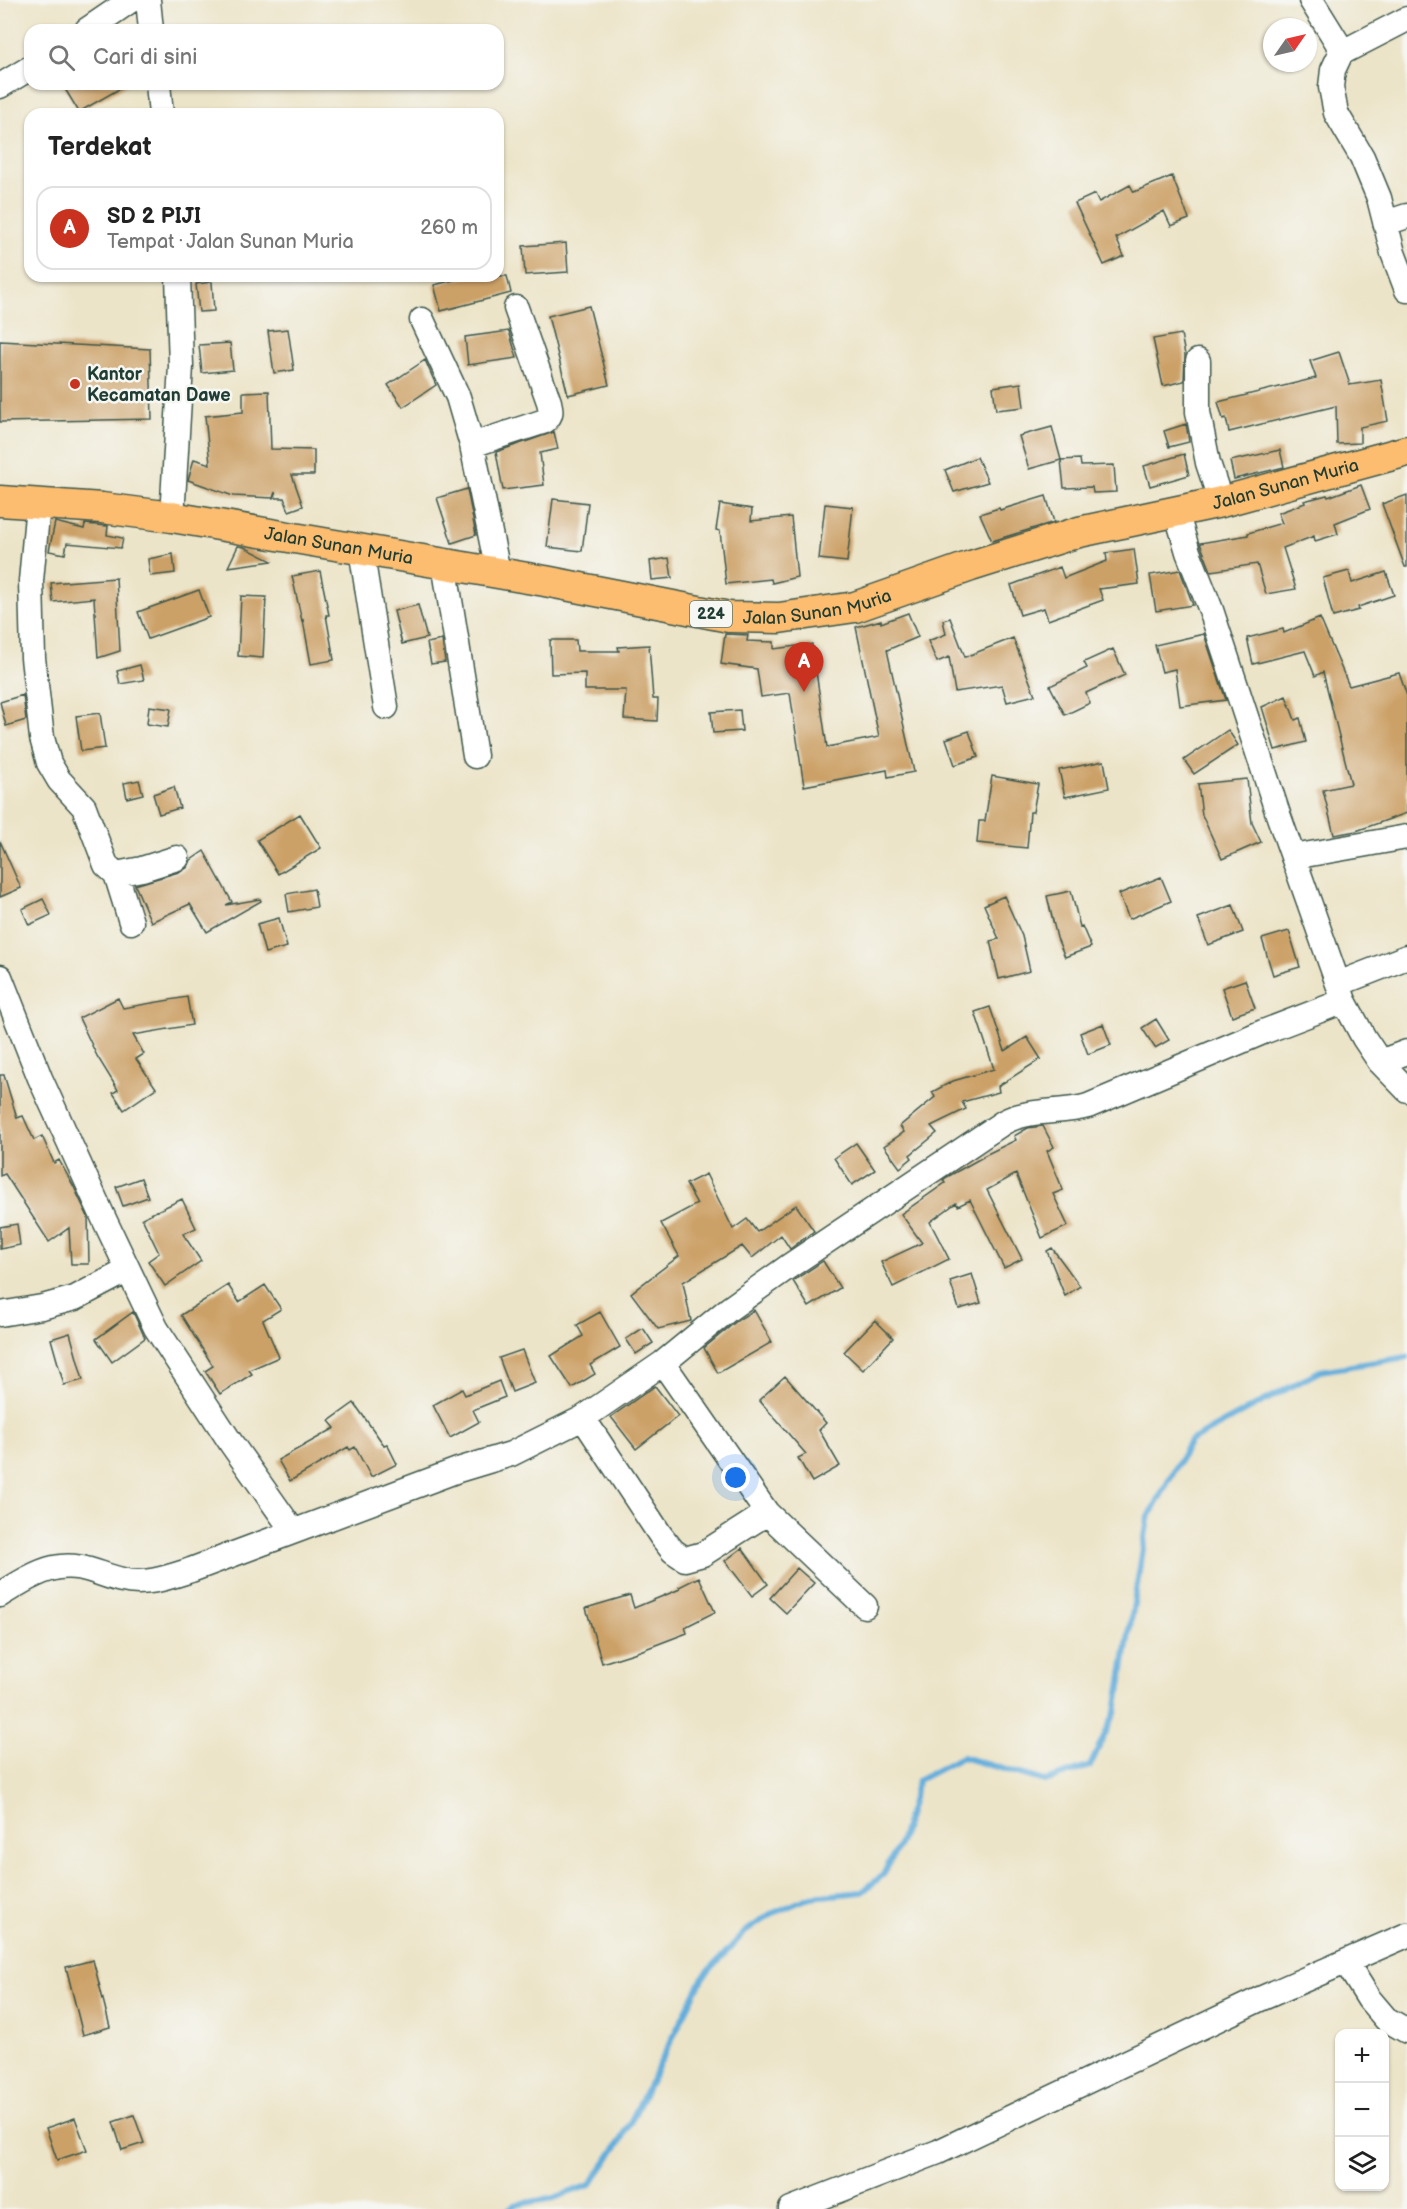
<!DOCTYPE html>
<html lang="id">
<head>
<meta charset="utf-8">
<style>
  :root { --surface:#fff; --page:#f2f2f2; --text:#222; --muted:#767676; --line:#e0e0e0; --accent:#c8321e }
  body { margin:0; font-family:"Balsamiq Sans",sans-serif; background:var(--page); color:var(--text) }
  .controls { position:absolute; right:18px; bottom:18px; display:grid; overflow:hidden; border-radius:12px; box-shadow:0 2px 4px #0004 }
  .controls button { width:54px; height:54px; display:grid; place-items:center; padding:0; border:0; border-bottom:2px solid var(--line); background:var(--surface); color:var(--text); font:30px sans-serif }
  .compass { position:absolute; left:1263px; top:18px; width:54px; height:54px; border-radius:50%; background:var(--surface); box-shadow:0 2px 4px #0004; rotate:56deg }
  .you { position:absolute; left:736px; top:1478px; width:21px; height:21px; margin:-15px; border:4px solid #fff; border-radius:50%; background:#1a73e8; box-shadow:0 0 0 9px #1a73e833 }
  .badge { display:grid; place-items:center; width:39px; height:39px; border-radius:50%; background:var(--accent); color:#fff; font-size:20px; font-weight:700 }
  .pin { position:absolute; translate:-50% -50px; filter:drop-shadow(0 2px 3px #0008) }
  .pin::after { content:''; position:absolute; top:32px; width:21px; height:18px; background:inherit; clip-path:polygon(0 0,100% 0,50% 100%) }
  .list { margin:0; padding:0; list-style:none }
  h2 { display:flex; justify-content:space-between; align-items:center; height:78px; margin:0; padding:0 24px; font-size:26px }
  h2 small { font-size:20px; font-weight:400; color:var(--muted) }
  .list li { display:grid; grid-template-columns:39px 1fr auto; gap:18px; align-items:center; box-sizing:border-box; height:84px; margin:0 12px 12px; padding:0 12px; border:2px solid var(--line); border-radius:18px }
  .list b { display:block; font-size:22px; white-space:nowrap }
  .list p { margin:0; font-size:20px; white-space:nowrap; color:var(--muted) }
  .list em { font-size:20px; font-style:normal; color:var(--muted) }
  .icon { flex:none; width:33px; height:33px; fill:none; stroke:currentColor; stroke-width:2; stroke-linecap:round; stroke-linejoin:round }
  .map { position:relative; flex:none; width:1407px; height:2209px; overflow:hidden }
  .search { position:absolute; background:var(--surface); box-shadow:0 2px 4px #0004; left:24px; top:24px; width:480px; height:66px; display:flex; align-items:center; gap:15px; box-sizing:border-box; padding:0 21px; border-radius:18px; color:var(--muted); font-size:22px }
  .panel { position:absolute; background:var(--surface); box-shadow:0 2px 4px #0004; left:24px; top:108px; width:480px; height:174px; border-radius:18px }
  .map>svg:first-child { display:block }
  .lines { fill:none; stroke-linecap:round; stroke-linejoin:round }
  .stream { stroke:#62addb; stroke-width:6 }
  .building { fill:#cca167 }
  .minor-casing { stroke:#3e564a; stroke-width:27 }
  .major-casing { stroke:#3e564a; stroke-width:33 }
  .minor { stroke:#fff; stroke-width:24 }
  .major { stroke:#fcbd6f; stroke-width:30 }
  .poi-dot { fill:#c8321e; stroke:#f6f6f2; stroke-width:2 }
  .labels { text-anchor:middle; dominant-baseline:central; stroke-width:5; stroke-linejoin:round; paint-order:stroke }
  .shield { fill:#f6f6f2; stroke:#60746d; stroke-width:1.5 }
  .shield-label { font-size:16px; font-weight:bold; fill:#1f3d34 }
  .poi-label { font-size:18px; font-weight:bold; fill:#1f3d34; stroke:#f6f6f2; text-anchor:start }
  .street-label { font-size:18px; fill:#1f3d34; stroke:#f6f6f2 }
</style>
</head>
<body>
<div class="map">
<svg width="1407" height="2209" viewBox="0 0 1407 2209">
  <rect width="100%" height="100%" fill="#f6f6f2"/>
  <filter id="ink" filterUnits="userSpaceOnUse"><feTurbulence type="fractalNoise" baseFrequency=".0167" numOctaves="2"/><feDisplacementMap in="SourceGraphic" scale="12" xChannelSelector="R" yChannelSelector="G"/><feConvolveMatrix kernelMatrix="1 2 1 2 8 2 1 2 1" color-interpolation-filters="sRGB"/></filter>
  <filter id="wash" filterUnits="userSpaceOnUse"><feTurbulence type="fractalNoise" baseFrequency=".008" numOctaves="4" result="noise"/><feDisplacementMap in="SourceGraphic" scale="24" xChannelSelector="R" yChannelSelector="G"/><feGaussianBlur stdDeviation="1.35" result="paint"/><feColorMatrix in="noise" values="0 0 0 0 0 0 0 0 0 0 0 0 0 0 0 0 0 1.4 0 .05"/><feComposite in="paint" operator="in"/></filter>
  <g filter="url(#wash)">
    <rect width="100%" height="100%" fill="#ece4c8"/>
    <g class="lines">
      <path class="stream" d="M509 2209 514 2205 554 2198 590 2185 622 2139 703 1977 745 1932 771 1914 811 1897 862 1892 883 1875 901 1841 918 1780 962 1757 1045 1781 1090 1766 1116 1711 1148 1519 1190 1441 1320 1371 1407 1357"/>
    </g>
    <g id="blocks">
      <path class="building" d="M62 84H128L79 112Z
        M1172 176 1189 219 1171 226 1164 211 1116 238 1124 256 1104 265 1075 203 1095 194 1099 202 1130 185 1134 192Z
        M566 243 568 272 525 275 523 246Z
        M470 276H507L511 293 441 311 434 285Z
        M212 282 214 311 199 312 196 284Z
        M589 306 609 385 568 395 548 316Z
        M288 329 294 370 274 373 268 331Z
        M509 331 517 358 468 365 465 337Z
        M1181 334 1185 355 1184 381 1163 386 1153 339Z
        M0 341 150 349 152 419 0 422Z
        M230 343 233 370 202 373 199 345Z
        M1339 352 1350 385 1381 380 1388 421 1360 427V443L1337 444 1336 406 1229 432 1226 418 1223 419 1218 402 1316 378 1310 361Z
        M425 360 436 385 403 407 388 385Z
        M1021 383 1024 407 996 410 993 387Z
        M269 391 271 449 314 450V475H292L303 506 289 511 284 498H276L275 492 273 498 233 496 188 480 194 459 210 464 205 416 243 412V392Z
        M1186 424 1189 442 1169 447 1164 431Z
        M1052 427 1061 460 1029 469 1019 436Z
        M554 432 558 449 540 453 544 485 503 490 496 452Z
        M1280 450 1284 467 1234 479 1230 461Z
        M1184 454 1189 475 1150 486 1144 466Z
        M977 457 988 482 954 492 945 470Z
        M1080 459 1081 466 1114 465 1116 492 1093 493 1092 487 1064 488 1061 460Z
        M1361 485 1370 509 1335 523 1338 534 1315 541 1314 536 1283 548 1296 589 1266 594 1257 564 1211 571 1200 543 1248 535V533L1282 523 1278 513 1305 503 1304 501 1327 495 1328 497Z
        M467 489 476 535 452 543 437 498Z
        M1407 495V567H1405L1382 504Z
        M1046 496 1054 522 992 541 980 514 999 508 1000 510Z
        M553 499 588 503 582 551 547 547Z
        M720 504 752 509 751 521 791 517 797 577 772 583 771 579 726 584 720 531 716 530Z
        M825 504 853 507 847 562 819 559Z
        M55 522 84 529 85 524 108 526 107 535 123 538 121 548 67 543 65 554 49 551Z
        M238 546 244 547 272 561 228 567Z
        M1134 549 1139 584 1099 589 1103 600 1048 620 1044 608 1020 615 1011 585 1060 567 1064 578 1107 561 1106 553Z
        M173 554 175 573 150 576 148 559Z
        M669 558 672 578 652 580 650 561Z
        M1180 570 1193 605 1156 611 1150 575Z
        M320 571 329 615H326L334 660 311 664 303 620 302 621 292 576Z
        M1349 571 1352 583 1386 572 1394 595 1358 607 1359 610 1333 617 1323 578Z
        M116 578 120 651 98 658 94 598 53 602 51 583Z
        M199 590 209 617 148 639 138 612Z
        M241 596 266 597 263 658 238 656Z
        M418 605 427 638 402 644 394 611Z
        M908 613 918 637 887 650 914 772 888 777 887 770 804 786 790 693 761 697 757 669 721 664 725 634 748 635 747 641 774 642V649L812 644 827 747 879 737 856 627 881 620V623Z
        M950 618 965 657 1013 638 1035 695 1007 702 1002 685 955 692 949 657 937 662 928 641 946 634 943 620Z
        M1320 618 1349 686 1399 673 1407 696V813L1356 831 1334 835 1323 790 1351 784 1323 672 1315 676 1305 651 1253 664 1247 638 1283 629 1284 633Z
        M1204 634 1226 700 1180 706 1175 669 1162 672 1155 645Z
        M442 640 445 662 431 664 427 643Z
        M550 640H576L577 651H619L618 647 649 645 653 699H658L657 721 624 719 626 690H585V673L551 674Z
        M1113 649 1125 675 1086 693 1090 703 1065 715 1050 686 1087 668 1084 662Z
        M140 665 144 680 120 684 117 671Z
        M23 695 26 720 6 726 0 702Z
        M1286 696 1295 720 1300 718 1306 742 1275 750 1262 707Z
        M149 706 171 709 168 727 147 724Z
        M740 710 742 731 713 733 711 712Z
        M100 713 105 748 81 751 76 716Z
        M1228 730 1238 745 1194 774 1184 760Z
        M969 731 978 757 955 765 946 739Z
        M1104 761 1109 788 1065 797 1059 770Z
        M992 776 1038 784 1033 812H1030L1027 848 977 843 979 821H985Z
        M1247 779 1252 823 1261 842 1222 859 1202 815 1198 784Z
        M139 780 143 794 127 798 124 783Z
        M174 787 180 808 159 814 153 794Z
        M300 814 321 848 278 874 257 840Z
        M0 841 21 888 0 897Z
        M204 851 232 902 226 905 260 899 261 901 207 932 190 904 151 922 135 885 182 871 188 867 191 860Z
        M1161 877 1171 901 1129 919 1119 894Z
        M314 889 317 907 289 912 286 894Z
        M1071 891 1080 927 1082 926 1091 947 1065 957 1057 938 1047 896Z
        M1004 896 1022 936 1030 971 999 979 990 941 999 939 984 905Z
        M43 899 51 915 29 925 22 909Z
        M1233 905 1243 932 1208 945 1198 918Z
        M279 918 287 947 265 953 257 924Z
        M1289 931 1300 967 1273 975 1262 939Z
        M1245 980 1255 1008 1232 1016 1222 988Z
        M187 997 192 1025 133 1035 144 1054 136 1059 156 1088 124 1110 113 1093 118 1090 97 1056 79 1018 118 998 123 1008Z
        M990 1007 1005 1051 1027 1037 1041 1059 998 1086 999 1092 962 1102 966 1109 931 1126 937 1133 910 1155 912 1158 900 1168 884 1146 904 1132 900 1126 935 1097 932 1092 953 1081 994 1069 975 1012Z
        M1156 1019 1169 1040 1155 1048 1142 1028Z
        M1103 1024 1111 1045 1088 1054 1080 1033Z
        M0 1075H4L17 1118 23 1116 34 1140 42 1136 54 1163 59 1160 74 1187 88 1217 89 1264H71L69 1228 49 1242 5 1174 0 1176Z
        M1043 1126 1054 1147 1047 1151 1063 1190 1053 1194 1068 1226 1042 1238 1016 1174 987 1190 1022 1259 1004 1268 970 1200 958 1206 956 1203 930 1222 949 1259 893 1287 881 1262 922 1243 901 1214 945 1183 943 1180 947 1177 983 1157V1156L1016 1140 1014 1136 1028 1128Z
        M856 1143 875 1170 852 1185 834 1158Z
        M706 1174 733 1229 747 1219 757 1232 796 1205 814 1231 790 1249 781 1235 752 1258 742 1246 683 1282 691 1321 658 1329 631 1293 679 1256 661 1223 697 1204 686 1184Z
        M141 1178 148 1197 123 1206 116 1187Z
        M182 1199 196 1228 183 1234 201 1261 165 1286 148 1261 159 1253 142 1218Z
        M17 1224 20 1245 0 1249V1227Z
        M1052 1248 1080 1286 1065 1296 1047 1251Z
        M823 1261 840 1288 809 1307 793 1281Z
        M972 1274 981 1303 959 1309 950 1281Z
        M228 1285 239 1302 265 1285 281 1309 263 1320 279 1357 249 1370 252 1374 220 1394 205 1371 213 1366 181 1315Z
        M754 1310 772 1342 718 1373 704 1348 738 1320Z
        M133 1312 145 1338 112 1362 96 1339Z
        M600 1312 620 1347 590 1365 595 1374 572 1388 551 1356 583 1336 577 1325Z
        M875 1320 893 1338 863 1370 844 1352Z
        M643 1328 653 1343 636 1354 626 1339Z
        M70 1333 83 1380 64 1385 51 1339Z
        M522 1350 535 1383 512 1392 499 1358Z
        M785 1376 826 1423 819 1430 840 1466 812 1482 798 1458 806 1454 759 1400Z
        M499 1381 505 1397 473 1410 479 1422 450 1438 433 1405 462 1389 465 1395Z
        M655 1386 678 1416 636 1449 611 1417Z
        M354 1403 384 1445 387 1444 397 1464 371 1477 355 1447 350 1450 348 1447 290 1481 278 1460 335 1428 329 1421Z
        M742 1548 768 1584 752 1596 725 1561Z
        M797 1568 814 1583 786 1613 770 1598Z
        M699 1577 715 1612 685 1627 687 1633 640 1651 602 1663 586 1608 630 1595 634 1608 680 1589 679 1587Z
        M93 1960 110 2027 83 2035 66 1967Z
        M134 2115 144 2143 122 2150 113 2122Z
        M75 2118 87 2150 57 2160 46 2128Z"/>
    </g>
  </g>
  <g filter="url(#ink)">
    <use href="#blocks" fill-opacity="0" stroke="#3e564a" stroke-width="1.5"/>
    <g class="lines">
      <defs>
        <path id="minor" d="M148 0 151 30
          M1311 0 1337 42 1341 53 1333 70 1331 87 1336 113 1362 157 1379 198 1393 253 1407 290
          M87 30 131 0
          M1341 53 1407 19
          M158 84 161 114
          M0 86 30 68
          M1386 223 1407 216
          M422 320 458 397 472 445 498 572
          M1198 361V412L1208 463 1221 502
          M472 445 545 421C552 415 551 410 549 402L516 308
          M38 504 31 581 33 658 42 738 49 763 59 780 84 807 106 865 116 874 131 922
          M1176 511 1188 552 1211 610 1279 817 1344 1001 1364 1038 1380 1062 1407 1090
          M172 517 181 366 178 276
          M361 549 386 707
          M444 563 475 756
          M1293 857 1407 837
          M116 874 142 869 177 858
          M0 977 40 1078 105 1221 156 1328 231 1443 293 1531
          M1338 984 1407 957
          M1380 1062 1407 1052
          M0 1314 42 1307 75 1298 128 1270
          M663 1363 767 1513 865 1606
          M583 1418 661 1536 673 1551 685 1559 703 1554 767 1513
          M0 1595C16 1585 36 1572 54 1568 81 1562 99 1575 122 1580 145 1586 169 1577 191 1570L458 1470 511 1454 583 1418 663 1363 729 1309 788 1267 1004 1122C1031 1108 1058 1114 1088 1106L1263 1032 1344 1001
          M1346 1962 1369 1999 1386 2019 1407 2031
          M791 2209 938 2152 1260 1999 1407 1935"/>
        <g id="major">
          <path id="s1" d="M0 501 102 508 172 517 545 581 729 617 779 618 855 607 971 566 1079 532 1221 502 1407 451"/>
        </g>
      </defs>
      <use href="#minor" class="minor-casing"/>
      <use href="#major" class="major-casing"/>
      <use href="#minor" class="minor"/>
      <use href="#major" class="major"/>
    </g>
  </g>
  <circle class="poi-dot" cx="75" cy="384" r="6"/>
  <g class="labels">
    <rect class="shield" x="690" y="601" width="42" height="26" rx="4.5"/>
    <g class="shield-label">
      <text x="711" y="614">224</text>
    </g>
    <g class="poi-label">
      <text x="87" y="374">Kantor<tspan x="87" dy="21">Kecamatan Dawe</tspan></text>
    </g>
    <g class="street-label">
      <text stroke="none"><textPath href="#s1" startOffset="1314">Jalan Sunan Muria</textPath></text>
      <text stroke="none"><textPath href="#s1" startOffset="342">Jalan Sunan Muria</textPath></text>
      <text stroke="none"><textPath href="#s1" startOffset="828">Jalan Sunan Muria</textPath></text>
    </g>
  </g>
</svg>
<div class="controls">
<button>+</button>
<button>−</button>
<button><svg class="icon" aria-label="layers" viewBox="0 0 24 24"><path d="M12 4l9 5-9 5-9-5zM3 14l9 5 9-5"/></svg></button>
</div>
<svg class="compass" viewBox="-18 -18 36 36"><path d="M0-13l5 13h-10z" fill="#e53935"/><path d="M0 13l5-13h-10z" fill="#767676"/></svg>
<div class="you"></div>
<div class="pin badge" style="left:804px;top:692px">A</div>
<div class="search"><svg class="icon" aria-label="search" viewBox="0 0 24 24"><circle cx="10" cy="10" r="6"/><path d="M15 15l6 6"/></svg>Cari di sini</div>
<section class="panel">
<h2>Terdekat<small></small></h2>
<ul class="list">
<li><span class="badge">A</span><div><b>SD 2 PIJI</b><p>Tempat · Jalan Sunan Muria</p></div><em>260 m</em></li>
</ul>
</section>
</div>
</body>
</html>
